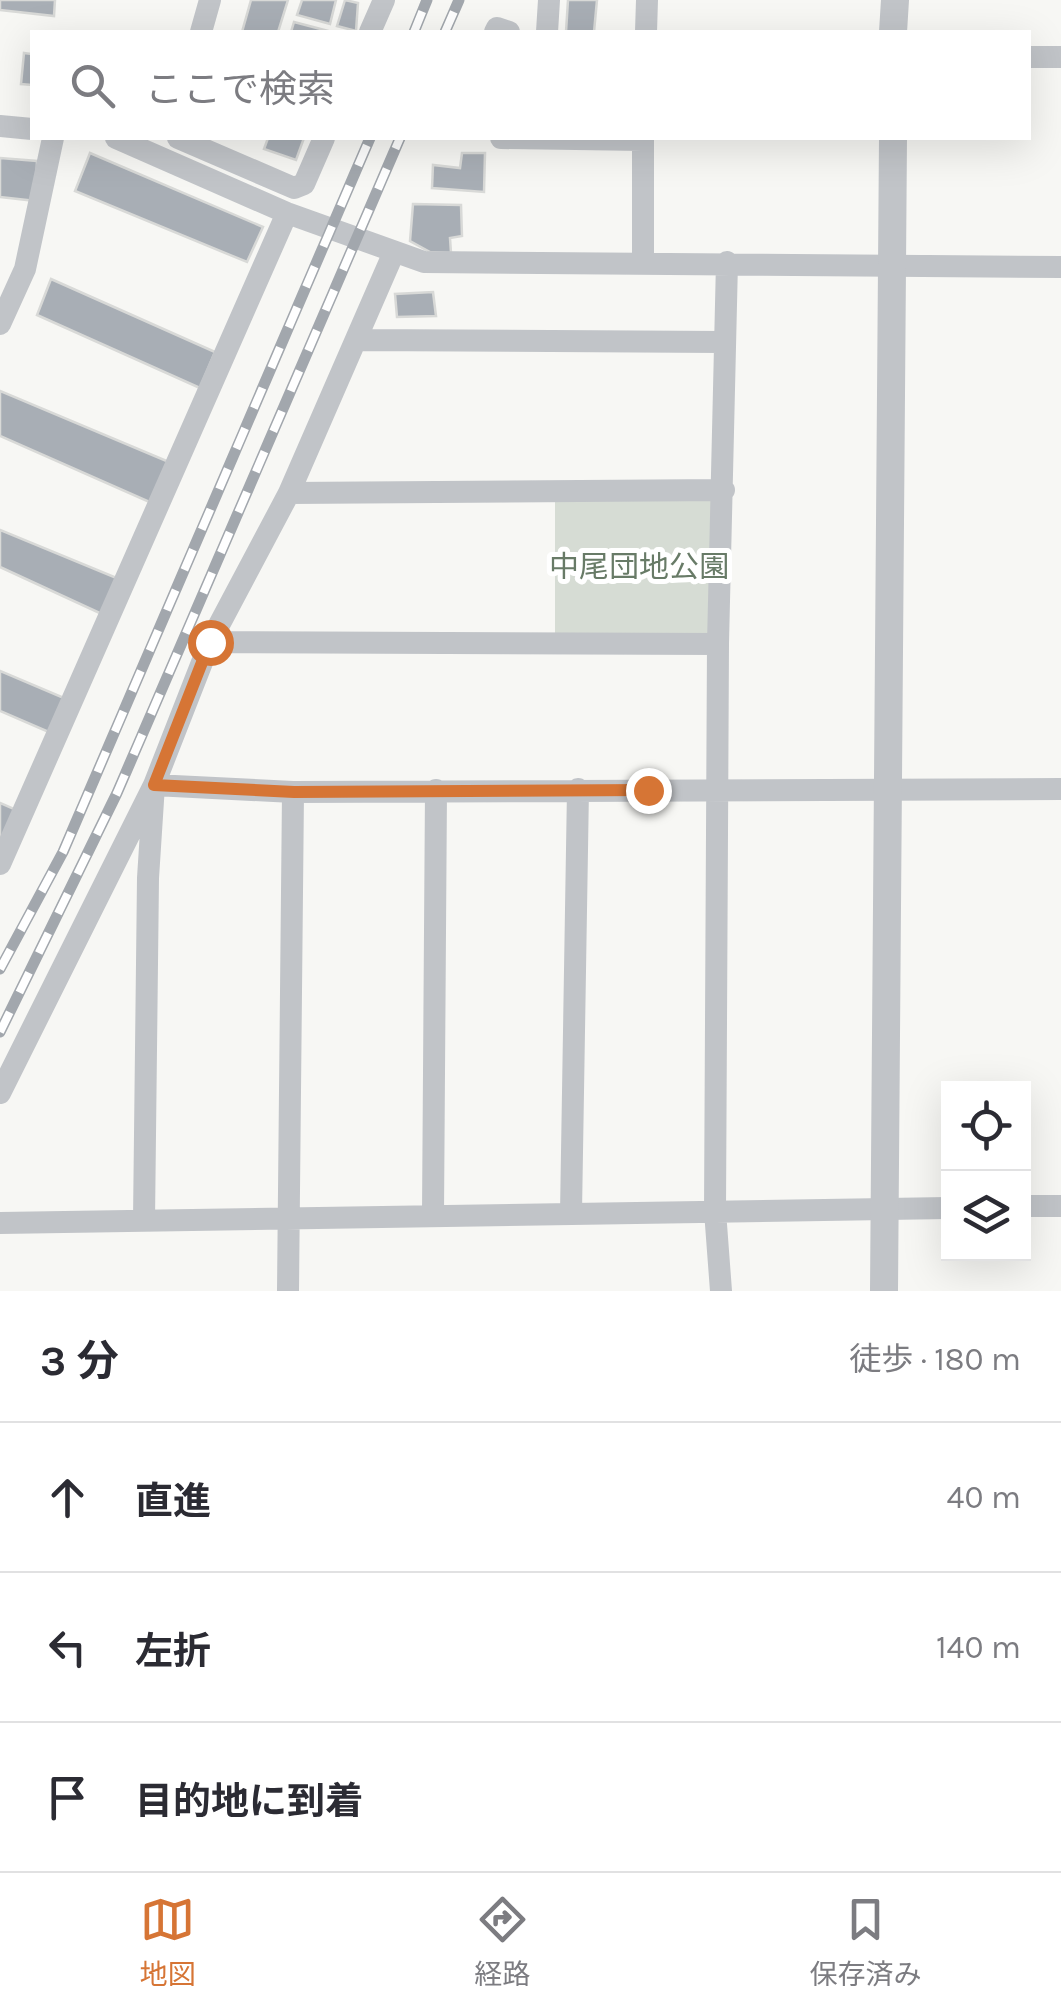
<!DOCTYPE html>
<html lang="ja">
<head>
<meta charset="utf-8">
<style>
  :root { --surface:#fff; --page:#f2f2f3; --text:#2b2b33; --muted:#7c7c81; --line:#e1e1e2; --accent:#d67535 }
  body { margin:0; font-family:Karla,"Noto Sans JP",sans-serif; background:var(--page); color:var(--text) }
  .controls { position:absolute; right:30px; bottom:30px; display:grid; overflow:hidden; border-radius:0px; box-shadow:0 10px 40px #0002 }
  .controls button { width:90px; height:90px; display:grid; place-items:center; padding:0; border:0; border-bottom:2px solid var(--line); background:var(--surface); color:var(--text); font:50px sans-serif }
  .stop { position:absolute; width:30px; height:30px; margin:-22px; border:8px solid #d67535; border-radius:50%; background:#fff }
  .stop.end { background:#d67535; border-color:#fff; box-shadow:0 2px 10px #0008 }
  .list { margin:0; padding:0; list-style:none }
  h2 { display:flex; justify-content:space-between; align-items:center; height:130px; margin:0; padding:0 40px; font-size:42px }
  h2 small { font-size:32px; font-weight:400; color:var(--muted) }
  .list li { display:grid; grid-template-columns:65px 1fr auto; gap:30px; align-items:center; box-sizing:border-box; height:150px; padding:0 40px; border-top:2px solid var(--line) }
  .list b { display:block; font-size:38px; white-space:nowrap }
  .list em { font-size:32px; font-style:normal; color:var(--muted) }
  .icon { flex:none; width:55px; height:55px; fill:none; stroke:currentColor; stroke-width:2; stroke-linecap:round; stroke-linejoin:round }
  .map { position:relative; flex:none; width:1061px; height:1291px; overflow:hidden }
  .search { position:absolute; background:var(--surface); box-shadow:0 10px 40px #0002; left:30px; right:30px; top:30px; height:110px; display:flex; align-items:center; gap:25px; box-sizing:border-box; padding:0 35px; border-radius:0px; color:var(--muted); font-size:38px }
  .sheet { height:580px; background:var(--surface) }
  nav { display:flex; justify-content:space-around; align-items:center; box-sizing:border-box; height:140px; border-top:2px solid var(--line); background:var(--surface); font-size:28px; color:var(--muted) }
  nav a { display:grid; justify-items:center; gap:5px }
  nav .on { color:var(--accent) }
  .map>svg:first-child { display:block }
  .green { fill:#d6dcd4 }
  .building { fill:#a8aeb5; stroke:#d8d9d7; stroke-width:2.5 }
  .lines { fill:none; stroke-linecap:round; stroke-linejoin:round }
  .minor { stroke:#c1c4c8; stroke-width:22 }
  .tertiary { stroke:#c1c4c8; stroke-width:28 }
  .rail-casing { stroke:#a2a7ad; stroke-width:11 }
  .rail { stroke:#fff; stroke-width:8; stroke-dasharray:22; stroke-linecap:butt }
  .route { stroke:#d67535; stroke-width:12 }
  .labels { text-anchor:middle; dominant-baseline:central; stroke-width:10; stroke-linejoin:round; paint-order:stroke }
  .park-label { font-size:30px; fill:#687b67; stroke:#fff }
</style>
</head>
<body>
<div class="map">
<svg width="1061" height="1291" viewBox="0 0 1061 1291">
  <rect width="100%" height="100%" fill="#f7f7f4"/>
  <path class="green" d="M724 490 718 644 555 643V493Z"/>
  <path class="building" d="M0 0H55L54 16 0 10Z
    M251 0H288L278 32H242Z
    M302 0H336L330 24 297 15Z
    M345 0 358 3 356 31 337 26Z
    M568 0H597L594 32H566Z
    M294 22 332 32H291Z
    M24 53 32 54V85L21 84Z
    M268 138H304L296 160 264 149Z
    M90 153 263 227 247 262 75 191Z
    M462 153H485L484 192 432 188 433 165 460 168Z
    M0 158 37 161 36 201 0 197Z
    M413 204 461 205 462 236 450 238 451 253 430 252 410 241Z
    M51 279 215 352 200 388 37 315Z
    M433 292 436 316 397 317 395 294Z
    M0 391 169 462 154 504 0 436Z
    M0 530 119 579 104 615 0 567Z
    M0 671 71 701 58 736 0 711Z
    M0 803 21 812 0 844Z"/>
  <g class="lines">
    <path class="minor" d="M201 32 210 0
      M370 32 384 0
      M495 32 497 28 509 32
      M547 32 549 0
      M646 32 647 0
      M1028 57H1061
      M0 126 32 129
      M116 138 287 213 424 262 1061 267
      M178 138 294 188 304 184 324 138
      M501 138 643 140
      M643 263V138
      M0 324 25 269 53 138
      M356 340 722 342
      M289 493 724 490
      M210 642 718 644
      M0 864 287 213
      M0 1093 154 785 210 642 289 493 394 252
      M1024 1206H1061
      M571 1213 578 789
      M433 1214 436 790
      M144 1220 148 878 154 785 293 792 1061 789
      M0 1223 948 1208
      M288 1291 293 792
      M721 1291 715 1211 718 644 727 262"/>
    <path class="tertiary" d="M893 32 895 0
      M884 1291 893 138"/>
    <defs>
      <path id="rail" d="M414 32 427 0
        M445 32 459 0
        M0 969 63 852 370 138
        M0 1032 117 793 400 138"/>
    </defs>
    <use href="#rail" class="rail-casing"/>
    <use href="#rail" class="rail"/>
  </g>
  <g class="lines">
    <path class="route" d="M210 642 154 785 294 792 648 790"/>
  </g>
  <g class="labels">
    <g class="park-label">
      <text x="639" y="567">中尾団地公園</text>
    </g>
  </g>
</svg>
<div class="controls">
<button><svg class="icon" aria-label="locate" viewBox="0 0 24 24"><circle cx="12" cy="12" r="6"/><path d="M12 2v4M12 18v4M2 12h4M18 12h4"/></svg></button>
<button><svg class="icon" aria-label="layers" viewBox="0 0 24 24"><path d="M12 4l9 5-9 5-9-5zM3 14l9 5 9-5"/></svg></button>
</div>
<div class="stop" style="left:210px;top:642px"></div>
<div class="stop end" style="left:648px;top:790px"></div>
<div class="search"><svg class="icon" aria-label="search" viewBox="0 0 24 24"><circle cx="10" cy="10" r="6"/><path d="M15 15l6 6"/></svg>ここで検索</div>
</div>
<section class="sheet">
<h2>3 分<small>徒歩 · 180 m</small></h2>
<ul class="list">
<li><svg class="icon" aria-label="ahead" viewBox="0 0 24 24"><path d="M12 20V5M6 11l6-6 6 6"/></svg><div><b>直進</b></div><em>40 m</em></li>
<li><svg class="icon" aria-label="left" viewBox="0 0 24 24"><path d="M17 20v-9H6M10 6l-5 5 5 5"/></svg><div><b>左折</b></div><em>140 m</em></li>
<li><svg class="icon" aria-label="arrive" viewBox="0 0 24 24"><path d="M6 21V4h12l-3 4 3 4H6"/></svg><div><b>目的地に到着</b></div></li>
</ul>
</section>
<nav>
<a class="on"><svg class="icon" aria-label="map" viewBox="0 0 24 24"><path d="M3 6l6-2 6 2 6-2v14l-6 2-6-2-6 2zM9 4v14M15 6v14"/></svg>地図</a>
<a><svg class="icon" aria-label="directions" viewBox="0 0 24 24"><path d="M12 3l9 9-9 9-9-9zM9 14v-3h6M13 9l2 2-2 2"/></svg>経路</a>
<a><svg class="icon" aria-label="saved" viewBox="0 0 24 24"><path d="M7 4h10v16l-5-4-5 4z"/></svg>保存済み</a>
</nav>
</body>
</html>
